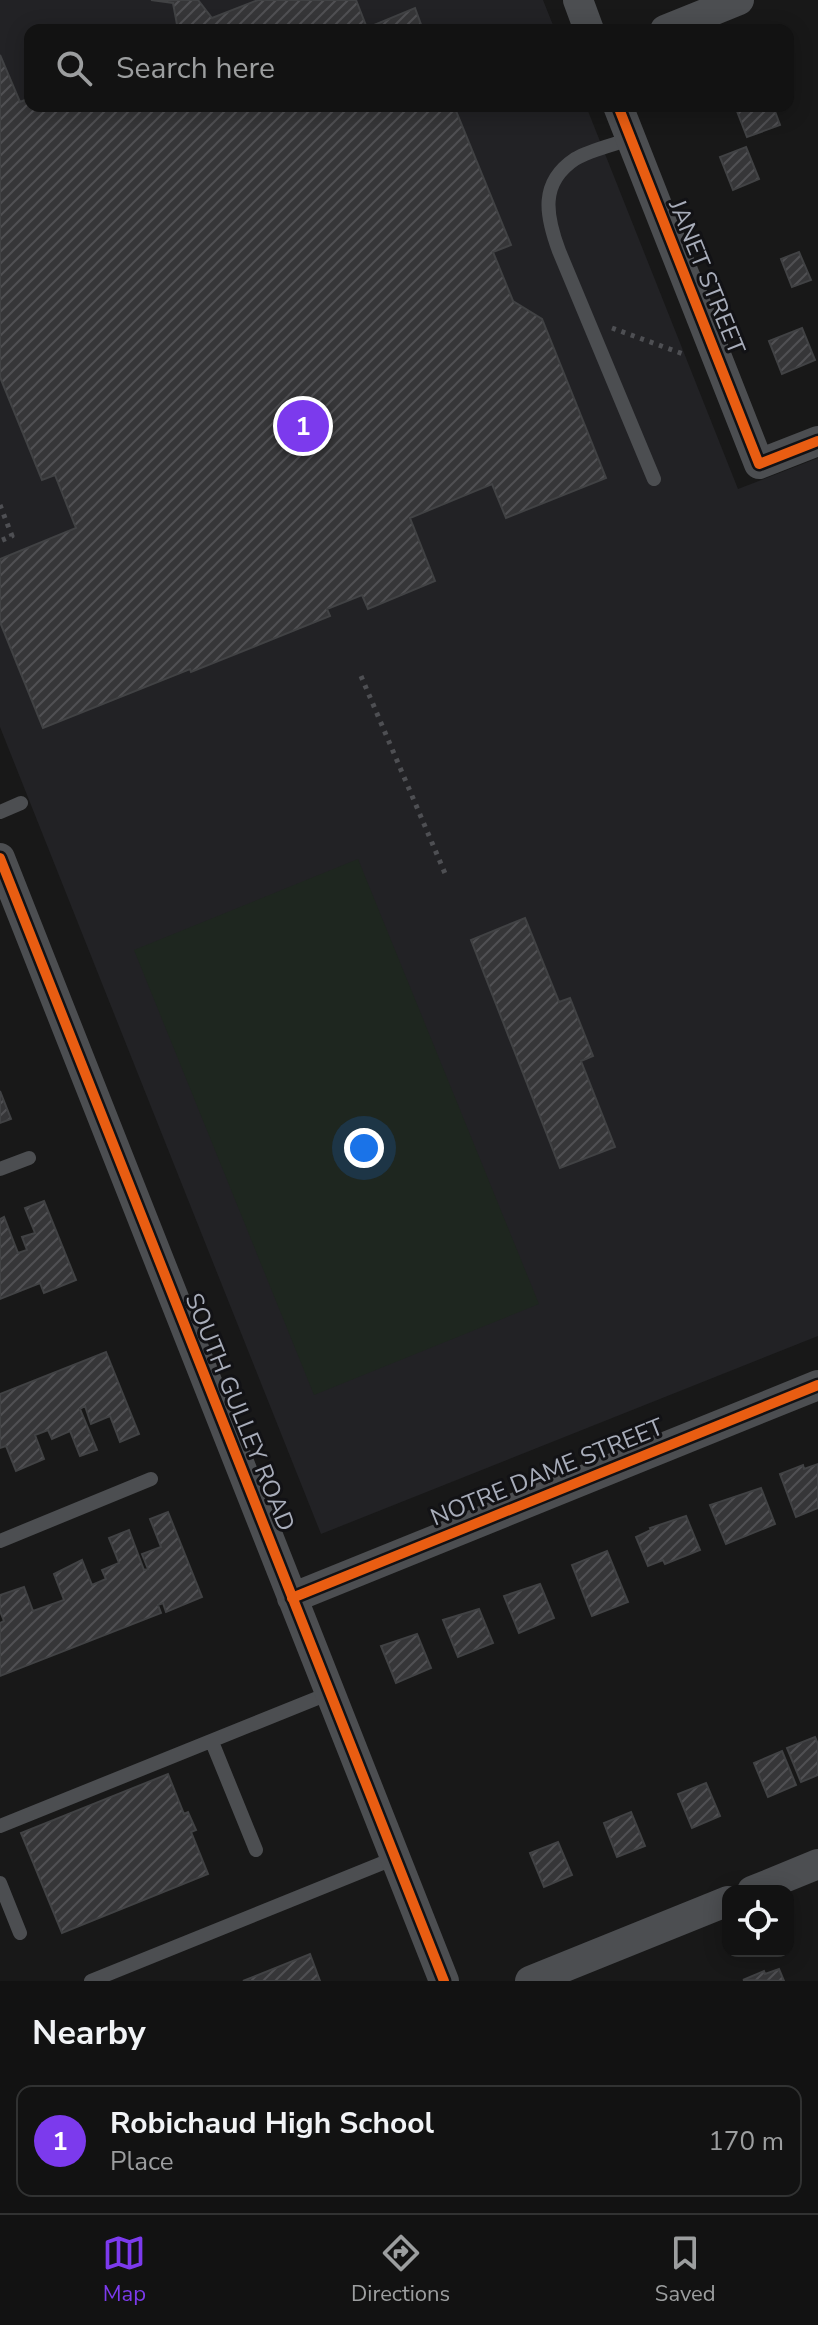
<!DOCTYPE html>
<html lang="en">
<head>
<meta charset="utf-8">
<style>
  :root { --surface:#121212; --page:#1b1b1b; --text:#f1f3f6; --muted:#9c9e9f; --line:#313232; --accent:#7c3aed }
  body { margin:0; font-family:"Nunito Sans",sans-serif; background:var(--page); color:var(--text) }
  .controls { position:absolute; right:24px; bottom:24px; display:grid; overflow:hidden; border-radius:16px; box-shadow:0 4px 20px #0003 }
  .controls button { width:72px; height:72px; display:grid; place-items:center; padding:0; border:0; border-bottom:2px solid var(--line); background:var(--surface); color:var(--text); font:40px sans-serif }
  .you { position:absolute; left:364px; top:1148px; width:28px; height:28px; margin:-20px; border:6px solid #fff; border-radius:50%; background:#1a73e8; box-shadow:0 0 0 12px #1a73e833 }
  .badge { display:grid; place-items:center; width:52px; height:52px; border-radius:50%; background:var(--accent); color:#fff; font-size:26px; font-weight:700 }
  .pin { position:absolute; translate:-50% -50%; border:4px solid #fff; box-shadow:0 2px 8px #0006 }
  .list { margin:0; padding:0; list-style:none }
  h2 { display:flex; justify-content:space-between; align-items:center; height:104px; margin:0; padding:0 32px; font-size:34px }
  h2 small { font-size:26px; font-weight:400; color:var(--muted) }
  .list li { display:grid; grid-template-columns:52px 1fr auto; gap:24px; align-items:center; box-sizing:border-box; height:112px; margin:0 16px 16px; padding:0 16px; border:2px solid var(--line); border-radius:16px }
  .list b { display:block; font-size:30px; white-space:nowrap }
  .list p { margin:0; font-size:26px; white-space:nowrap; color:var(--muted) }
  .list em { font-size:26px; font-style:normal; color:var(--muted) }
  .icon { flex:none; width:44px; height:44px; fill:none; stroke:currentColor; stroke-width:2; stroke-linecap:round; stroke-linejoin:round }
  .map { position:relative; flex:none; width:818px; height:1981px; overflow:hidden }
  .search { position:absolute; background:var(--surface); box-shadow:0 4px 20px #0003; left:24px; right:24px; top:24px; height:88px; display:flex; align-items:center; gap:20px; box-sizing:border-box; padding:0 28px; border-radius:16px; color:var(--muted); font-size:30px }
  .sheet { height:232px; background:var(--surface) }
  nav { display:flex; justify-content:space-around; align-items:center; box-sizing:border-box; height:112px; border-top:2px solid var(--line); background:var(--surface); font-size:22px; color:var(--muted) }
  nav a { display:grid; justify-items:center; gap:4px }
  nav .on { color:var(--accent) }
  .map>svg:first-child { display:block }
  .built { fill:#222225 }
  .pitch { fill:#1e261f }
  .building { fill:url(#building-hatch); stroke:#414244; stroke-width:2 }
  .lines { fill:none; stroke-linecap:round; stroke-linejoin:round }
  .path { stroke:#4e4f53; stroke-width:5; stroke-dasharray:4 6; stroke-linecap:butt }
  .lane { stroke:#4c4e51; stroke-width:14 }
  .street { stroke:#4c4e51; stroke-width:30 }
  .cycleway-casing { stroke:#121215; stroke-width:15 }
  .cycleway { stroke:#e95d12; stroke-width:10 }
  .labels { text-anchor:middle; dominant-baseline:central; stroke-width:6; stroke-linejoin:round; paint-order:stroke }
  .street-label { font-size:24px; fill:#a8adba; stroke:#121215 }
</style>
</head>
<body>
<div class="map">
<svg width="818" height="1981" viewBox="0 0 818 1981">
  <defs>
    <pattern id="building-hatch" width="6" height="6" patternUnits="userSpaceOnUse" patternTransform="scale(2)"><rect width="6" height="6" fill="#363638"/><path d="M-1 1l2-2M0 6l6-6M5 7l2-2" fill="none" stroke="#505053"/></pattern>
  </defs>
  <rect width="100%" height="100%" fill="#181818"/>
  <path class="built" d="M0 0H543L555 30H30V106H586L738 489 818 458V1336L321 1534 0 727Z"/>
  <path class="pitch" d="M358 859 539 1304 314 1395 134 950Z"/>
  <path class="building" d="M151 0H198L212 18 258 0H356L367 28 415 8 423 30H178L173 3Z
    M0 55 20 102 30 98V106H454L511 245 493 252 513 301 542 319 606 478 506 518 492 484 410 518 435 581 368 609 362 595 327 609 330 616 191 672 190 669 43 728 0 622V559L76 528 55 475 42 480 0 377Z
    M735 106H773L780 125 747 137Z
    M746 147 759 179 733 190 720 157Z
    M799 252 811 280 792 287 781 259Z
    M802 328 815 360 782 374 769 341Z
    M525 918 559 1002 570 998 593 1056 581 1061 615 1147 560 1168 471 940Z
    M0 1091 11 1119 0 1123Z
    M44 1201 76 1280 44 1293 40 1283 0 1299V1219L4 1217 18 1253 27 1250 22 1237 35 1233 25 1208Z
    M106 1352 139 1434 120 1442 110 1416 91 1424 85 1406 80 1409 97 1450 80 1456 70 1431 52 1439 48 1430 35 1435 44 1459 16 1471 6 1446 0 1448V1394Z
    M818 1464V1508L796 1517 780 1474 803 1465 804 1469Z
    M761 1488 775 1524 726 1544 710 1505Z
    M168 1512 202 1597 166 1612 163 1603 158 1605 161 1613 0 1676V1623L4 1621 0 1611V1595L24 1587 33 1611 64 1600 54 1574 82 1560 92 1585 106 1579 102 1570 119 1563 109 1538 129 1530 144 1570 148 1569 142 1554 161 1547 150 1519Z
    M686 1516 700 1550 665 1564 663 1560 648 1566 636 1537 651 1530 650 1528Z
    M607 1551 628 1602 592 1616 572 1565Z
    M540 1584 554 1618 519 1633 504 1596Z
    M479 1609 493 1643 458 1657 443 1620Z
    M417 1634 431 1668 396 1683 381 1646Z
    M815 1737 818 1744V1775L801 1782 787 1748Z
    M782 1751 796 1785 768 1797 754 1763Z
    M168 1774 184 1814 188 1812 196 1830 191 1832 208 1874 62 1933 21 1833Z
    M706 1783 720 1816 692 1828 678 1794Z
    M631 1812 645 1846 617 1857 604 1823Z
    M558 1842 572 1875 544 1887 530 1853Z
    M310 1954 320 1981H243Z
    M779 1969 784 1981 743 1980 764 1971 765 1974Z"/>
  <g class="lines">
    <path class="path" d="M612 328 686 355
      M0 505 12 536 0 541
      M361 676 447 878"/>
    <path class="lane" d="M630 139C613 145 590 150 575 159 539 183 546 216 559 251L654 479
      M0 812 21 803
      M0 1169 29 1158
      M0 1541 151 1479
      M212 1742 256 1850
      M0 1826 330 1693
      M0 1883 20 1933
      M91 1981 395 1858"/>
    <path class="street" d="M578 0 589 30
      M665 30 739 0
      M618 106 759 464 818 441
      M0 858 444 1981
      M292 1598 818 1385
      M752 1891 818 1864
      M530 1981 728 1901"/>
    <defs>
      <path id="cycleway" d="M618 106 759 464 818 441
        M0 858 444 1981
        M292 1598 818 1385"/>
    </defs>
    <use href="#cycleway" class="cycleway-casing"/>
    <use href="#cycleway" class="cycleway"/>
  </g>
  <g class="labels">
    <g class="street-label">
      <text transform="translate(707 277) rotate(68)">JANET STREET</text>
      <text transform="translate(240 1412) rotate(68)">SOUTH GULLEY ROAD</text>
      <text transform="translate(547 1472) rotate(-22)">NOTRE DAME STREET</text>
    </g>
  </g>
</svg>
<div class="controls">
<button><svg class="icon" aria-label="locate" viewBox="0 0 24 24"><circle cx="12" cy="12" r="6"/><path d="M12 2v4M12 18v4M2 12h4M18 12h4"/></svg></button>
</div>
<div class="you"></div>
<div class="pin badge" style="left:303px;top:426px">1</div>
<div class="search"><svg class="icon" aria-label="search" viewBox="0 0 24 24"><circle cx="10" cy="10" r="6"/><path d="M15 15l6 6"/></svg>Search here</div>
</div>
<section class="sheet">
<h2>Nearby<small></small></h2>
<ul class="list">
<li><span class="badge">1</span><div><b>Robichaud High School</b><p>Place</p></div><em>170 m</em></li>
</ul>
</section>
<nav>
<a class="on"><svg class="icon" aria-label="map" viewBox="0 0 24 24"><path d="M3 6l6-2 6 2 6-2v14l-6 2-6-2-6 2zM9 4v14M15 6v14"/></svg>Map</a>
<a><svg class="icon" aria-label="directions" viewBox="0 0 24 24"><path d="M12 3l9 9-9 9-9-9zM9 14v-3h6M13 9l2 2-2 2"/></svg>Directions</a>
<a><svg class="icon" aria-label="saved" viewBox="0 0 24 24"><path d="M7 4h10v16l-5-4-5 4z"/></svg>Saved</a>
</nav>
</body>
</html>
